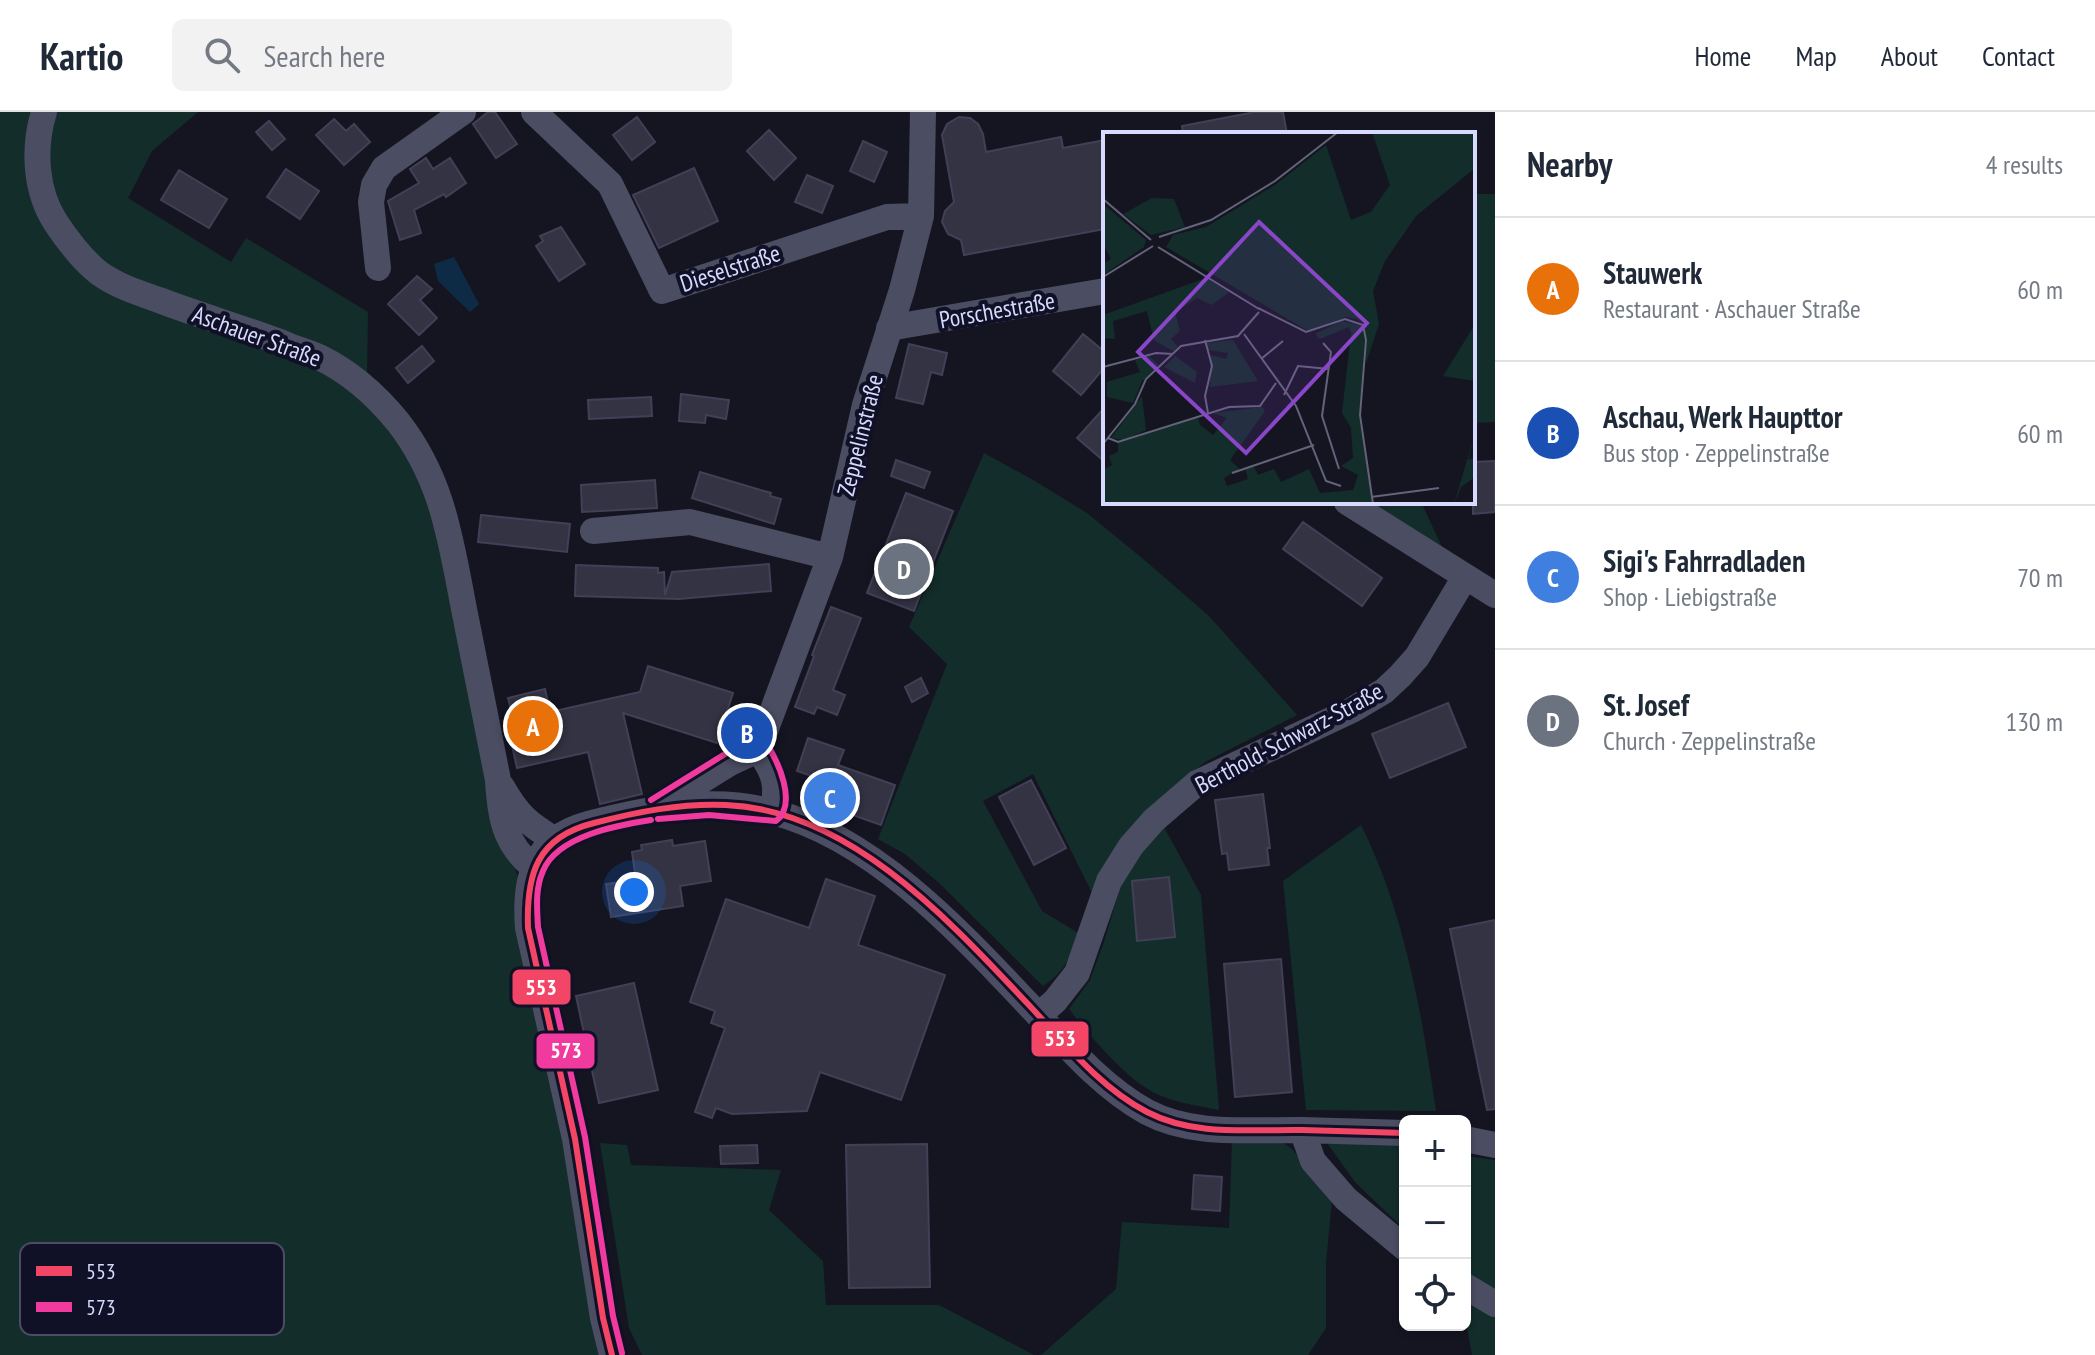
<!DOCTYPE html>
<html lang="en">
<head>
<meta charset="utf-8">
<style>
  :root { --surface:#fff; --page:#f2f2f3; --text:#1f2937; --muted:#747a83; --line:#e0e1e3; --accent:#53596e }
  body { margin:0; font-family:"PT Sans Narrow",sans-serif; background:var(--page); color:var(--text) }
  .controls { position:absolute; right:24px; bottom:24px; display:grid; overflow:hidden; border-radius:12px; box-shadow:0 2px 6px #0004 }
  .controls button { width:72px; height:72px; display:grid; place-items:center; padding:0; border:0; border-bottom:2px solid var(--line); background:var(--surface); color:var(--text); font:40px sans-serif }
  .you { position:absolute; left:634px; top:780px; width:28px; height:28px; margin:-20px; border:6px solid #fff; border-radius:50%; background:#1a73e8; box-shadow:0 0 0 12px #1a73e833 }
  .badge { display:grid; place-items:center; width:52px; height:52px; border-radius:50%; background:var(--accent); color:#fff; font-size:26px; font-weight:700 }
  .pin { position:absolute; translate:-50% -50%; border:4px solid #fff; box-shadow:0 2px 8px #0006 }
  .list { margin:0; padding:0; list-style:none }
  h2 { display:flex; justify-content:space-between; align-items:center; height:104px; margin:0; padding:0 32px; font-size:34px }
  h2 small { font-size:26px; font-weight:400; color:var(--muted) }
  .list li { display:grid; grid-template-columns:52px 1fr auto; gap:24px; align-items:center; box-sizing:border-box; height:144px; padding:0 32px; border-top:2px solid var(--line) }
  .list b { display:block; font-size:30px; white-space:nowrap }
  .list p { margin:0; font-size:26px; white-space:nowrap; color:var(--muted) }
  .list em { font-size:26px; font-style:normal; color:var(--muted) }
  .icon { flex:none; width:44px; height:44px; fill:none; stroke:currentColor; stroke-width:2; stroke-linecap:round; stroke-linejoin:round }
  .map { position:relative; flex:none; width:1495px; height:1243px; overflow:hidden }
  header { display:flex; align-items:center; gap:48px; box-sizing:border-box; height:112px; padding:0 40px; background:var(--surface); border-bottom:2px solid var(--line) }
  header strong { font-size:38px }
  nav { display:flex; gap:44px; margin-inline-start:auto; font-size:28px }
  .search { width:560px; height:72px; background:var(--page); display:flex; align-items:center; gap:20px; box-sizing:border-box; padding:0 28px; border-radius:12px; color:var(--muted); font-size:30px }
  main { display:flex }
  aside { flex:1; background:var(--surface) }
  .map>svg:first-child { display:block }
  .green { fill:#132d2a }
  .water { fill:#0e2b45 }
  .building { fill:#334; stroke:#414056; stroke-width:2 }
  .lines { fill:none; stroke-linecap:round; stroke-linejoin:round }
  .minor { stroke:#4b4d62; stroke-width:26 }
  .bus-1-casing { stroke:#101027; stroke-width:12 }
  .bus-2-casing { stroke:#101027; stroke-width:12 }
  .bus-1 { stroke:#f34667; stroke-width:6 }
  .bus-2 { stroke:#f13a9d; stroke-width:6 }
  .labels { text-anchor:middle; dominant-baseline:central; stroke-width:8; stroke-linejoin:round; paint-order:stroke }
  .street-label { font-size:24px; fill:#d7d9fe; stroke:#101027 }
  .inset-road { fill:none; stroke:#63637a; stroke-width:2 }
  .view { fill:#8946c8; fill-opacity:0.15; stroke:#8946c8; stroke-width:4 }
  .inset-edge { fill:none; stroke:#d7d9fe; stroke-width:4 }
  .key { fill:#101027; stroke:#4c4c68; stroke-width:2 }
  .key-label { font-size:22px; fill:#d7d9fe }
  .line-badge { stroke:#101027; stroke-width:3 }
  .badge-label { font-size:22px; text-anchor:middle; font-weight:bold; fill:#fff }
</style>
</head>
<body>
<header>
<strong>Kartio</strong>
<div class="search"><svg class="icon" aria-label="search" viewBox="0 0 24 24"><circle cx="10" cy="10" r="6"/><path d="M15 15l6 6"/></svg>Search here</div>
<nav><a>Home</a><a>Map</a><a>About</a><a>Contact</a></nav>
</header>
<main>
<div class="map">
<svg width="1495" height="1243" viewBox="0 0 1495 1243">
  <rect width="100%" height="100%" fill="#151522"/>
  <path class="green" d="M0 0H33L57 133 313 249 355 275 427 367 503 722 519 768 566 1025 601 1243H0Z
    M57 0H198L152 39 128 86 231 150 246 126 368 200 367 264 187 189 98 149 58 99 47 43Z
    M1473 82H1495V310L1473 311Z
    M984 341 1035 369 1087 401 1148 451 1209 504 1297 603 1205 650 1183 667 1092 781 1033 662 983 689 1042 799 1080 822C1070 845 1065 860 1043 874L939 771 905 742 878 727 947 552 909 515Z
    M1367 390H1421L1442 435Z
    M1361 713C1405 801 1422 903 1436 999L1306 998 1283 769Z
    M1164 715 1201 783 1219 998C1199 994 1178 991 1159 983 1128 970 1089 923 1069 897L1090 868 1104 830 1121 772 1137 741Z
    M1232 1028H1279L1292 1037 1332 1087 1326 1151V1216L1308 1243H1041L1116 1177 1122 1110 1229 1116Z
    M1325 1028 1405 1029V1118L1355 1070Z
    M600 1031 627 1033 631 1053 781 1058 769 1098 823 1149 826 1193H939L1034 1243H642L629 1216Z
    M1465 1044 1495 1048V1178L1465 1159Z
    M1465 1182 1495 1202V1243H1472L1465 1204Z"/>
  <path class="water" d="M454 145 479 192 470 200 438 169 434 152Z"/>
  <path class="building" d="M488 0H495L517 32 496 46 473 12Z
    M1255 0H1283L1287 22H1183L1182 14Z
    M637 5 655 30 632 48 613 23Z
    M959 5 970 6 978 12 983 22 986 40 1061 25 1063 36 1105 28V117L964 143 961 128 948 122 942 110 945 99 954 90 942 23 947 12Z
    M334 7 346 19 354 12 370 30 344 53 316 23Z
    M269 9 285 27 272 38 256 20Z
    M769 18 796 46 774 68 747 39Z
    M863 29 887 40 874 70 850 59Z
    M426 46 433 57 450 46 466 71 446 85 444 82 414 98 421 121 400 128 388 89 419 71 410 57Z
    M694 56 718 109 659 136 633 83Z
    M286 57 319 79 300 107 267 85Z
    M179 58 227 87 209 116 161 88Z
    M807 63 833 74 822 101 795 90Z
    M561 115 585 152 559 169 536 134 543 129 540 124Z
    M417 164 432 177 420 188 437 206 419 223 388 192Z
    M1083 222 1105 240V255L1081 283 1053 259Z
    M909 232 947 241 942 263 931 260 923 292 896 286Z
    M422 234 434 249 408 271 396 256Z
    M681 282 729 288 726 307 706 303 705 311 679 309Z
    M651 285 652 304 589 307 588 288Z
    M1105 295V350L1077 326Z
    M896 348 930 360 924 376 891 364Z
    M1495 349V400L1473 402V350Z
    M700 360 771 381 770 384 781 387 774 412 692 386Z
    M655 368 657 396 582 400 581 373Z
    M906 381 953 399 914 499 867 481Z
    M481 403 570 412 567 440 478 430Z
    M1303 410 1382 466 1362 494 1283 437Z
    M769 452 771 479 679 487 575 484 576 453 658 456V461L664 460 665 483 672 460Z
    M831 495 861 506 833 578 845 583 837 603 817 595 814 602 795 595 814 544 812 543Z
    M648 554 733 581 717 631 623 601 642 682 600 692 588 640 517 656 507 610 514 609 508 586 545 577 550 600 640 580Z
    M921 566 928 581 912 590 905 575Z
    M1448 591 1466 635 1390 666 1372 622Z
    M808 626 844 638 838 653 895 673 881 713 824 693 832 671 797 659Z
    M1031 668 1066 736 1034 753 999 685Z
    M1263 682 1270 736H1267L1269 753 1229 758 1227 741 1222 742 1215 688Z
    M672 728 673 734 705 729 711 769 680 774 683 794 611 805 606 772 636 768 632 740 642 738 641 733Z
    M1169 765 1175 825 1137 829 1132 769Z
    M826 767 875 784 858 833 945 863 901 988 820 960 807 999 732 1002 716 996 712 1006 695 1000 725 916 711 911 715 899 690 890 726 787 809 816Z
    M1495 808V997L1487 998 1450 817Z
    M1281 847 1292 980 1235 985 1224 852Z
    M634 871 658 978 599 991 576 884Z
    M927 1032 930 1175 849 1176 846 1033Z
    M757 1033 758 1051 721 1052 720 1034Z
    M1194 1063 1222 1065 1220 1099 1192 1097Z"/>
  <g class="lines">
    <path class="minor" d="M44 0C33 36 35 79 56 111 68 129 81 147 99 161 117 174 139 181 159 188 201 204 243 216 285 232 296 237 308 240 319 245 350 260 376 283 398 310 444 369 451 431 465 502 476 557 487 613 498 668 500 704 504 731 533 755
      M534 0 610 72 662 179 887 105 921 104
      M378 156 371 90 374 73 384 56 463 0
      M889 216 1105 179
      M1347 390 1495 483
      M593 419 690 410 830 445
      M758 638C775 661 778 672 773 700
      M502 675C518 703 527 711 555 728
      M664 692 730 651 758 638 830 445 865 293 902 178 921 104 923 0
      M1039 903 1055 889 1077 861 1109 769 1131 734 1154 708 1197 671 1352 598 1384 579 1400 564 1417 545 1465 465
      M1302 1018 1313 1049 1346 1087 1405 1136
      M1465 1027 1495 1033
      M1465 1174 1495 1192
      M612 1243 603 1206 575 1027 528 816C524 766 534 727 588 712 647 697 713 683 773 700 873 726 958 818 1027 891 1063 929 1100 974 1147 1000 1194 1025 1251 1017 1302 1018 1336 1019 1371 1020 1405 1021"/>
    <defs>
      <path id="bus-1" d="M612 1243 603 1206 575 1027 528 816C526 762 537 725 594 711 637 700 681 691 726 693 849 698 948 807 1027 891 1063 929 1099 975 1147 1000 1195 1025 1251 1017 1302 1018 1336 1019 1371 1020 1405 1021"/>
      <path id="bus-2" d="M651 688 725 642 756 628 766 631C778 649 798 692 776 709L709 703 658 707
        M622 1241 613 1204 585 1025 538 815C537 796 535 777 543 759 557 724 618 713 651 708"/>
    </defs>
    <use href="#bus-1" class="bus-1-casing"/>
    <use href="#bus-2" class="bus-2-casing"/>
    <use href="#bus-1" class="bus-1"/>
    <use href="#bus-2" class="bus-2"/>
  </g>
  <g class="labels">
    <g class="street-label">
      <text transform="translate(730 156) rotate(-18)">Dieselstraße</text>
      <text transform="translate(997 198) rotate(-10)">Porschestraße</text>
      <text transform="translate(257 224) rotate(20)">Aschauer Straße</text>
      <text transform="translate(860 323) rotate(-76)">Zeppelinstraße</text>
      <text transform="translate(1289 626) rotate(-28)">Berthold-Schwarz-Straße</text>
    </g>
  </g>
  <g transform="translate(1103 20)">
    <rect width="372" height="372" fill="#151522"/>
    <path d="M269 0H372V36L313 84 282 129 270 159 276 192 263 231 261 193 254 187 242 185 207 200 63 115 70 103 103 95 172 53 223 13 248 88 268 80 287 53ZM49 66 71 67 82 95 48 103 20 82ZM0 72 43 108 41 115 0 143V132L8 127 0 112ZM103 146 126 160 109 173 94 166 72 180 77 199 68 207 75 215 70 219 51 208 44 179 10 189 12 207 0 206V183ZM239 189 259 194 262 208 256 283 269 372H0V338L9 333 6 324 15 320V311L95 285 97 293 110 303 124 286 110 281 159 275 162 279 127 328 137 337 121 346 124 354 145 347 142 336 150 333 155 343 171 337 178 350 206 337 217 361 250 358 255 343 238 334 250 326 248 296 239 281 248 201 246 195 217 207 212 202ZM372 192V249L340 244 371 194ZM130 208 155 249 107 255 108 223 123 227 125 221 105 218 104 211ZM46 224 56 233 39 249 30 271 4 265V250L37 240 32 228ZM72 224 94 240 92 251 61 235ZM39 264 43 298 21 308 8 306ZM372 301 365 328 372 325V345L358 355 351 372Z" fill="#132d2a"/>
    <path class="inset-road" d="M0 67 48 108M56 105 108 88 172 49 235 0M55 115 156 177M0 145 50 114M155 176 203 200 242 187 260 193 263 208 257 283 270 372M141 202 193 274 223 349 238 354M102 208 109 234 102 264 105 281M220 211 228 220 219 284 236 337M158 227 180 209M0 235 53 221 70 222M181 263 195 234 226 237M5 306 15 310 126 275 157 274 173 251M0 312 32 272 43 247 78 214 135 204 156 180M129 341 211 313M268 365 336 356"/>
    <path class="view" d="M156 90 264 191 143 321 35 220Z"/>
    <rect width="372" height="372" class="inset-edge"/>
  </g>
  <rect x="20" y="1131" width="264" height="92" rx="12" class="key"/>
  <rect x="36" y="1154" width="36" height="10" fill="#f34667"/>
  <rect x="36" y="1190" width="36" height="10" fill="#f13a9d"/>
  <g class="key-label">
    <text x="86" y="1167">553</text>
    <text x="86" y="1203">573</text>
  </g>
  <g class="line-badge">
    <rect x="511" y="856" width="61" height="38" rx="8" fill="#f34667"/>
    <rect x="1030" y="908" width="60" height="38" rx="8" fill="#f34667"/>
    <rect x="535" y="920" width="61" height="38" rx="8" fill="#f13a9d"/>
  </g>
  <g class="badge-label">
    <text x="541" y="883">553</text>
    <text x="1060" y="934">553</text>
    <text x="566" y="946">573</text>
  </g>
</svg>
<div class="controls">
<button>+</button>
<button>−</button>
<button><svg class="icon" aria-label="locate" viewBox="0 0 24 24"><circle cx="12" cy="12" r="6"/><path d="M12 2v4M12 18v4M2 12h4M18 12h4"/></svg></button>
</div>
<div class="you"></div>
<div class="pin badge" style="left:533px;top:614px;background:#e8710a">A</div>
<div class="pin badge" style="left:747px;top:621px;background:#1a4fb4">B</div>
<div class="pin badge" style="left:830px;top:686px;background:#3f7fe0">C</div>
<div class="pin badge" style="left:904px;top:457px;background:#6b7280">D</div>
</div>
<aside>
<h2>Nearby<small>4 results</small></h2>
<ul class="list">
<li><span class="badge" style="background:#e8710a">A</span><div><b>Stauwerk</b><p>Restaurant · Aschauer Straße</p></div><em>60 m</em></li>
<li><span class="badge" style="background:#1a4fb4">B</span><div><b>Aschau, Werk Haupttor</b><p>Bus stop · Zeppelinstraße</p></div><em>60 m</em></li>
<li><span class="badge" style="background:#3f7fe0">C</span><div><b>Sigi's Fahrradladen</b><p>Shop · Liebigstraße</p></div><em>70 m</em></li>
<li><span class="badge" style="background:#6b7280">D</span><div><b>St. Josef</b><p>Church · Zeppelinstraße</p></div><em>130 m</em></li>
</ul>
</aside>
</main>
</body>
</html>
